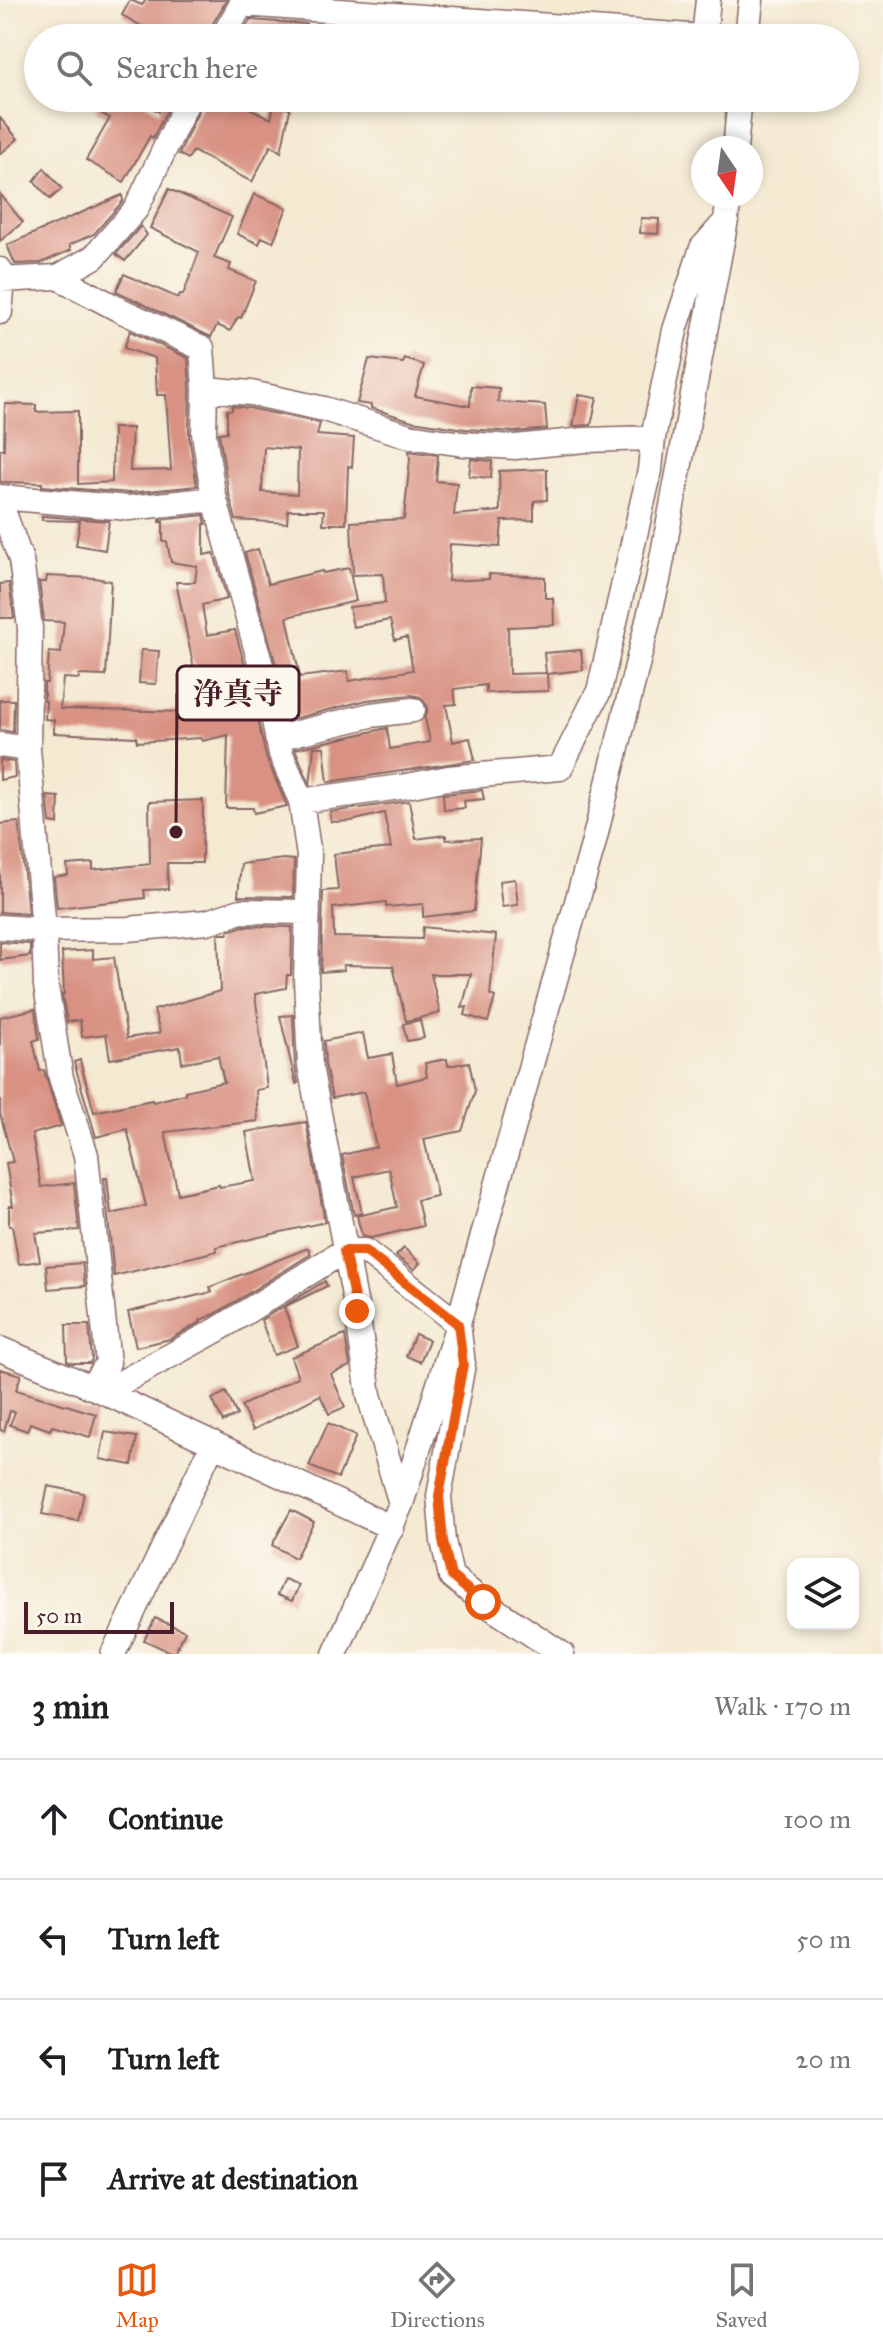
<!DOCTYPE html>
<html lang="en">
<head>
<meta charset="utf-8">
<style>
  :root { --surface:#fff; --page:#f6f6f6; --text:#202124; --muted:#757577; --line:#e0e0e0; --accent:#ea580c }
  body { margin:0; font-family:"IM FELL Great Primer","Noto Serif JP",serif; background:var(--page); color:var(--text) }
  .controls { position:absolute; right:24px; bottom:24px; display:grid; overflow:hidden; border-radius:16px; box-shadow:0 4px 12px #0003 }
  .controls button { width:72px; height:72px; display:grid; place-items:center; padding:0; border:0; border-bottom:2px solid var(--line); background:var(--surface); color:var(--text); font:40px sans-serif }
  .compass { position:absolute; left:691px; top:136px; width:72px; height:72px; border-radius:50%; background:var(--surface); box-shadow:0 4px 12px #0003; rotate:167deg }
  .scale { position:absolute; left:24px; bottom:20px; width:150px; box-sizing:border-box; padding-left:8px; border:4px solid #4a1f2b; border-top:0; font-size:22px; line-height:28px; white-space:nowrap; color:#4a1f2b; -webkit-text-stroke:6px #fbf7ec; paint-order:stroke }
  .stop { position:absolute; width:24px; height:24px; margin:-18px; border:6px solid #ea580c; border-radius:50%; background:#fff }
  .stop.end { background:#ea580c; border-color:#fff; box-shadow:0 2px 8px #0008 }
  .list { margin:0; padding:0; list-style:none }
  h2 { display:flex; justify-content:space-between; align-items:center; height:104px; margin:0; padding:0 32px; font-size:34px }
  h2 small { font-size:26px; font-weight:400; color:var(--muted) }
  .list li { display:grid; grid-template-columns:52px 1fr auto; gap:24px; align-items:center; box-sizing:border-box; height:120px; padding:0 32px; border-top:2px solid var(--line) }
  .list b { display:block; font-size:30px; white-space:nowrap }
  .list em { font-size:26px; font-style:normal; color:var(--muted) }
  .icon { flex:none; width:44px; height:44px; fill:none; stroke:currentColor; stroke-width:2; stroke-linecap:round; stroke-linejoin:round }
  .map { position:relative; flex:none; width:883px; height:1654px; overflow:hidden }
  .search { position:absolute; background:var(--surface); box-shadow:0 4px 12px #0003; left:24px; right:24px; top:24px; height:88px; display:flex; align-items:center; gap:20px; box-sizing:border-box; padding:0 28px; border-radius:44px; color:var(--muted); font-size:30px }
  .sheet { height:584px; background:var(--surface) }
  nav { display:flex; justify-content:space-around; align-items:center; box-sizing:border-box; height:112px; border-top:2px solid var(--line); background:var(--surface); font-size:22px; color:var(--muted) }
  nav a { display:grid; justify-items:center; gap:4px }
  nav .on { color:var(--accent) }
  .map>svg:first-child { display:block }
  .building { fill:#d89182; fill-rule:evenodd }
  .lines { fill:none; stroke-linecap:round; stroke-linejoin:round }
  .minor-casing { stroke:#866665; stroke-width:27 }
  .minor { stroke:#fff; stroke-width:24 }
  .route { stroke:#ea580c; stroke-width:10 }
  .leader { fill:none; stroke:#4a1f2b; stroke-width:3 }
  .callout-dot { fill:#4a1f2b; stroke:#fbf7ec; stroke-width:3 }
  .callout { fill:#fbf7ec; stroke:#4a1f2b; stroke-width:3 }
  .callout-label { font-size:30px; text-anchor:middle; font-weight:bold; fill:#4a1f2b }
</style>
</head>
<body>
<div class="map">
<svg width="883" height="1654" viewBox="0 0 883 1654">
  <rect width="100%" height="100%" fill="#fbf7ec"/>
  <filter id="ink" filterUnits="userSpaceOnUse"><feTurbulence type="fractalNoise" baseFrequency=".0125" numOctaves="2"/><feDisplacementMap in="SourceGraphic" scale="16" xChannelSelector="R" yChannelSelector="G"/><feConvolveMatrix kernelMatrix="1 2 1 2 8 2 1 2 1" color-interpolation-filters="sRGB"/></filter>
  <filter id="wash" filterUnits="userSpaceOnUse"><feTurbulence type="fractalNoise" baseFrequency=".006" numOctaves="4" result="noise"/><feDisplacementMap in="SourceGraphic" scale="32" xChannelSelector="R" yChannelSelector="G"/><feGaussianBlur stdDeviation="1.8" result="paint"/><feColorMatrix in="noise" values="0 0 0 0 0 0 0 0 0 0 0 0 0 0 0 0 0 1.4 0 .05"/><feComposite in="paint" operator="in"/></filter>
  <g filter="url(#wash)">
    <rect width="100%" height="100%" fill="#f4e9d1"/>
    <g id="blocks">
      <path class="building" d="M130 0 142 5 146 0H227L209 30 207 38H149L152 32 122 15Z
        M250 20 306 24 305 38H239Z
        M102 98H136L159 112 165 98 172 100 153 138 150 136 124 182 86 160 110 118 95 110Z
        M204 98H230L271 119 274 105 290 109 281 152 271 145 252 182 193 151 188 159 179 154Z
        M0 118 18 139 0 154Z
        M44 168 62 189 50 199 34 181Z
        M169 189 232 217 214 258 231 264 229 270 256 281 241 318 238 317 230 331 217 325 211 337 116 291 124 274 178 298 180 294 183 295 199 252 150 228Z
        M0 194 23 222 0 241Z
        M254 194 287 208 273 242 262 237 259 244 237 234Z
        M122 195 123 201 94 234 69 245 71 250 41 263 15 264 7 245Z
        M641 218 659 219 658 234 640 233Z
        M141 226 147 235 125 261 116 254Z
        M130 331 188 358 190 389 189 436 197 486 129 493 42 486V483L0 482V449H4L5 404 36 405V412L78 411V484L112 482 113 428H132L130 471 171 470 166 395H157L155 358 124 348Z
        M369 359 403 363 405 359 424 365 415 396 470 406 471 386 499 388 498 402 545 405 547 429 515 432 465 429 412 421 371 408V405L357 403Z
        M579 395 597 398 591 425 573 426Z
        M232 406 249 408 320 423 317 435 354 438 352 467 348 466 346 524H323L324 510H288L287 523 236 520 228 490 219 433 227 432V410H232ZM264 447 298 450 297 494 262 492Z
        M409 451 438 455 436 481 457 483 454 515 500 511 499 471 547 469V500L534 501V520L502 521 500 547 450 544 448 581 489 579V574L545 577V598H553L554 625 508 627 509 674 546 673 544 653 581 650 583 670 547 674 548 691 486 693V685L454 689 456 704 446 705 453 742 470 738 475 760 328 782 324 747H314L310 785 295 749 387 728 390 749 430 742 425 718 428 707 420 697 411 695 367 700 289 720 279 676 245 553 258 549 268 584 322 571 323 573 349 568 356 601 287 617 300 677 348 671 349 681 413 670 407 637 395 640 390 620 353 627 349 607 385 603 383 574 353 575 351 522 404 519 410 458Z
        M471 459 492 461 491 478 469 476Z
        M204 515 206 524H204V555L214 553 227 599 202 605 207 635 235 630 250 684 266 757 287 806 254 813 253 808H226L228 735 202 741 201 738 137 742 136 737 54 733V720L45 719 46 701H44V683H47L49 652 61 653 64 622 44 621 39 582H46L47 576 95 578 111 581 106 676 79 675V679L63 678 60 709 188 712V706L197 705 190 669H194L176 582H195L197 566 171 562 167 542H163V522H160V520ZM245 672 252 703 214 712 207 681Z
        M42 516 109 521 105 550 76 545 80 521 42 520Z
        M9 583 14 618H0V584Z
        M141 650 159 651 156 684 139 683Z
        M0 700H14L13 732 0 730Z
        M0 760 14 762 15 777 0 780Z
        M482 790 484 799 464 801 465 808 444 810 443 794Z
        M47 796 59 797 58 824 50 823Z
        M203 800 202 863H167L168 889 144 890 145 898 57 908 54 877 68 875 67 865 93 863V870L150 864 149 802Z
        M409 801 416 839 446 835V840L481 838 474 911 423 917V904L386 907V902L333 908 334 937 422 939 423 927 496 935 490 995 495 997 488 1022 465 1015 467 1007 462 1008 471 974H431L440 1013 406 1021 393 966 343 965 344 970 321 972 323 891 338 890 334 854 391 848 384 813 351 821 331 822 330 812Z
        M19 822 28 914 0 912V824Z
        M284 859 294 860 293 897 238 896 241 864Z
        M515 879 518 905 502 907 499 881Z
        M243 926 292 927 291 975H287L286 988 255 994 267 1088 256 1090 258 1121 165 1132 178 1194 219 1185 220 1187 255 1181 246 1132 306 1122 325 1222 216 1247 217 1251 114 1276 104 1178H107L111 1214 146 1206 127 1129 96 1137 74 1062 80 1060 94 1112 152 1100 153 1102 185 1094V1091L224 1082 218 1056 182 1063 180 1047 110 1059 106 1034 82 1037 80 1020 67 1022 62 994H64L62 952 93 950V959L114 957 127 1038 160 1033 154 1010 220 991 218 934H228V931Z
        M0 942 30 944V956L0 960Z
        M35 1009 39 1039 33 1041 40 1071 44 1070 61 1126 32 1134 41 1187 74 1183 79 1230 35 1233 40 1261 19 1264 12 1226H9V1206H13L6 1163 13 1162 0 1113V1017Z
        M293 1015 295 1067 298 1083 296 1084 280 1016Z
        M420 1020 424 1038 407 1041 403 1024Z
        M363 1033 368 1058 392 1054 397 1084 427 1077 425 1063 447 1059 448 1066 469 1062 475 1091 462 1131 424 1139 437 1196 417 1200 423 1226 371 1238 362 1236 357 1216 397 1207 389 1169 354 1177 362 1213 354 1215 342 1155 376 1147 364 1092 332 1098 325 1064 324 1041Z
        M308 1248 311 1254 215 1314 200 1320 201 1322 170 1339 136 1347 128 1312 212 1292 210 1287Z
        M404 1248 420 1263 414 1270 396 1256Z
        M82 1263 85 1286 48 1289 46 1266Z
        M325 1281 327 1286 284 1307 298 1346 274 1355 261 1320Z
        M66 1325H89L92 1359 90 1363H73L67 1361Z
        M415 1334 429 1340 420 1362 406 1356Z
        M345 1335 350 1366 331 1374 345 1407 329 1414 320 1395 253 1430 241 1406 298 1377 291 1357Z
        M0 1369 21 1375 16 1390 96 1414 90 1437 52 1426 50 1430 30 1423 27 1431 10 1425 15 1412 10 1411 4 1431 0 1430Z
        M226 1392 237 1415 223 1422 212 1399Z
        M328 1423 356 1436 338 1478 309 1466Z
        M105 1432 137 1437 132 1465 100 1459Z
        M48 1486 84 1493 78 1521 42 1514Z
        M291 1510 314 1522 295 1558 272 1545Z
        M284 1579 299 1585 292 1601 277 1595Z
        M155 1618 185 1631 174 1654 144 1640Z"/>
    </g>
  </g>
  <g filter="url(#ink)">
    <use href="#blocks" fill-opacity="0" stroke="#866665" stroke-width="2"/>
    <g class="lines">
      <defs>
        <path id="minor" d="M241 4 704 37 708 0
          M222 38 244 0
          M747 38 751 0
          M735 148 740 98
          M0 270 3 280 0 312
          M58 277 118 309 202 348 205 389 204 434 213 493 265 680 281 754 301 801 309 856 306 980 310 1066 357 1311 369 1395 401 1504
          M0 280 58 277 94 257 136 209 189 98
          M205 389 251 393 324 409 409 436 463 444 515 447 585 440 653 438
          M0 497 129 508 215 499
          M0 502 21 560 30 628 28 749 44 930 46 986 61 1078 86 1155 108 1363 91 1387
          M277 738 371 715 413 710
          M0 745 28 749
          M301 801 407 786 448 778 560 768 599 691 650 470 653 438 675 330 702 248 725 222
          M0 927 44 930 128 929 207 922 241 911 308 912
          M0 1349 104 1392 392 1528
          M104 1392 217 1330 344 1251H365L458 1324 463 1364 439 1496 443 1541 451 1576 483 1602 562 1654
          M113 1654 213 1443
          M335 1654 401 1504 458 1324 593 845 658 580 726 220 729 196"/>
      </defs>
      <use href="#minor" class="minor-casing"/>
      <use href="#minor" class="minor"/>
    </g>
  </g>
  <g class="lines" filter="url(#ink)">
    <path class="route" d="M357 1311 344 1251H365L458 1324 463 1364 439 1496 443 1541 451 1576 483 1602"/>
  </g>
  <path class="leader" d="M176 832L177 693"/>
  <circle class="callout-dot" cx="176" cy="832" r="8"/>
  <rect class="callout" x="177" y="666" width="122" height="54" rx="8"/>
  <g class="callout-label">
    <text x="238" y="704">浄真寺</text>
  </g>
</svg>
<div class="controls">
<button><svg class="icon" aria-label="layers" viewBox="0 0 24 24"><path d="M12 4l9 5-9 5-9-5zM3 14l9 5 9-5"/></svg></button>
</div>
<svg class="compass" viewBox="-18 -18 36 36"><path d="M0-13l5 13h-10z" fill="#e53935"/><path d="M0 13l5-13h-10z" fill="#757577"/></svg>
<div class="scale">50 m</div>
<div class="stop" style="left:483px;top:1602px"></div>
<div class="stop end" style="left:357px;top:1311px"></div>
<div class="search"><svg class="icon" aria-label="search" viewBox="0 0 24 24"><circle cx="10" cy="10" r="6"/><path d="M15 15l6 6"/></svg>Search here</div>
</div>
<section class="sheet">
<h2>3 min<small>Walk · 170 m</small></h2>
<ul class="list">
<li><svg class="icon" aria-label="ahead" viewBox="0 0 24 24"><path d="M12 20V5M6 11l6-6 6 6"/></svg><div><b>Continue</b></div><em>100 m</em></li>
<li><svg class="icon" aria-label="left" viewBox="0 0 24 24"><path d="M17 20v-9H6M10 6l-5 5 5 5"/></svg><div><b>Turn left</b></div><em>50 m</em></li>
<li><svg class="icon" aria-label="left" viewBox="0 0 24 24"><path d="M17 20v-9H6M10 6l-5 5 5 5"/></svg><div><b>Turn left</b></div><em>20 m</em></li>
<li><svg class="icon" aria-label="arrive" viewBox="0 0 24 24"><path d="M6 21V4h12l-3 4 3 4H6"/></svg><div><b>Arrive at destination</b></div></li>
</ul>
</section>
<nav>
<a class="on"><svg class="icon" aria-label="map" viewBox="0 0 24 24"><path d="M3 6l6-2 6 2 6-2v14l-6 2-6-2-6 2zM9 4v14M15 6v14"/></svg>Map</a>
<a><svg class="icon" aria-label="directions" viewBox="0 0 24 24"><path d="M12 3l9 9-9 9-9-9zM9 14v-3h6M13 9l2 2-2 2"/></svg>Directions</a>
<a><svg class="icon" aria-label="saved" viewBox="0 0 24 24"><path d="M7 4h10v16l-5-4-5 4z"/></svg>Saved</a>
</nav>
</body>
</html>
